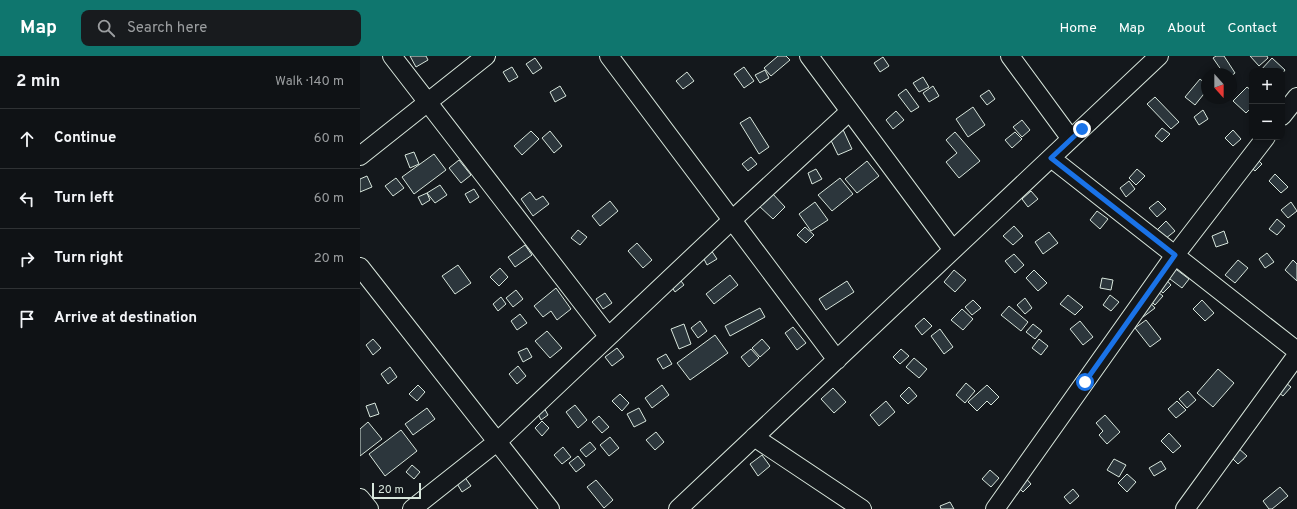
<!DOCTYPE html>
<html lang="en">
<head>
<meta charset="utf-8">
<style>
  :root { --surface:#0f1215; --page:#181b1e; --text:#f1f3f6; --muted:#9b9ea0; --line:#2f3234; --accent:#0f766e }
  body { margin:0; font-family:Overpass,sans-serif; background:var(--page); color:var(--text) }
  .controls { position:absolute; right:12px; top:12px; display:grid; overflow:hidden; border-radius:8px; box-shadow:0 2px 6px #0003 }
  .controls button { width:36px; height:36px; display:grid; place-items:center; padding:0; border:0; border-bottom:1px solid var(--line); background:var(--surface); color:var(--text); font:20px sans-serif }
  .compass { position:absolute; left:841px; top:12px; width:36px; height:36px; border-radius:50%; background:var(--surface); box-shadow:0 2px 6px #0003; rotate:159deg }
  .scale { position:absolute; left:12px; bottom:10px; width:49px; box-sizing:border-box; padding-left:4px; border:2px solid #d8e6dc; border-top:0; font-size:11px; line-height:14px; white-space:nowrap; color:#d8e6dc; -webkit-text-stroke:3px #14181c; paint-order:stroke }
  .stop { position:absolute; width:12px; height:12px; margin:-9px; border:3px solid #1a73e8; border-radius:50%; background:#fff }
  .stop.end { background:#1a73e8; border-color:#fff; box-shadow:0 1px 4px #0008 }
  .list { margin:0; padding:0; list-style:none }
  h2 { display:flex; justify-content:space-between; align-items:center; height:52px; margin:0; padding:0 16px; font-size:17px }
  h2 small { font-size:13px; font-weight:400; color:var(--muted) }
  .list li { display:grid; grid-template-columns:26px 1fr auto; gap:12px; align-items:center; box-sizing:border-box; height:60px; padding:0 16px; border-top:1px solid var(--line) }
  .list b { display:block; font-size:15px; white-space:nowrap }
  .list em { font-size:13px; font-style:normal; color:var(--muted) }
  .icon { flex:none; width:22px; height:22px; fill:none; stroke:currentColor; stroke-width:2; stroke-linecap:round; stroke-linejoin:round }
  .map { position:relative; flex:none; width:937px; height:453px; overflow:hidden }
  header { display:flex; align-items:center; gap:24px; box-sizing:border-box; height:56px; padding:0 20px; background:var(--accent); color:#fff }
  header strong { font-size:19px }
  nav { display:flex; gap:22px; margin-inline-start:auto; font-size:14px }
  .search { width:280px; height:36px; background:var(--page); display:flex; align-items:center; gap:10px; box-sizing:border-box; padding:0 14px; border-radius:8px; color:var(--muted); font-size:15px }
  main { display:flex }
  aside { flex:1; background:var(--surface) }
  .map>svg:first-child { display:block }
  .building { fill:#2c363c; stroke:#d8e6dc }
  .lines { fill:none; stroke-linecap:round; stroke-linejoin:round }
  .minor-casing { stroke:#d8e6dc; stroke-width:20 }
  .minor { stroke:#14181c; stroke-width:18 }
  .route { stroke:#1a73e8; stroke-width:5 }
</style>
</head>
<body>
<header>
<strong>Map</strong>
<div class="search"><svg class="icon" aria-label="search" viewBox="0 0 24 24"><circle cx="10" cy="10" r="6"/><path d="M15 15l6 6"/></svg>Search here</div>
<nav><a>Home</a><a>Map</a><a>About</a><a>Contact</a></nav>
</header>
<main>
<aside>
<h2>2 min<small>Walk · 140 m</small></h2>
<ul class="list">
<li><svg class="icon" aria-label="ahead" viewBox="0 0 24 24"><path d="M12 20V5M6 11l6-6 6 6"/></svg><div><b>Continue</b></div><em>60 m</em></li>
<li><svg class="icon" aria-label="left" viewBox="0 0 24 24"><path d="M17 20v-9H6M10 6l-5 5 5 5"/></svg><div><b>Turn left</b></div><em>60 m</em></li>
<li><svg class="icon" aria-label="right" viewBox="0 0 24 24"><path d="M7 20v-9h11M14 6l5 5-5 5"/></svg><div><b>Turn right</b></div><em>20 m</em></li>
<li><svg class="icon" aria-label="arrive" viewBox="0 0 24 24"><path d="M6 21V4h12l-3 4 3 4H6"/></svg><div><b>Arrive at destination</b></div></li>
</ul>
</aside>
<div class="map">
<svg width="937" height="453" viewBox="0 0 937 453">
  <rect width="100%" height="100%" fill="#14181c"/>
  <path class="building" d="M50 0H66L68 4 56 11Z
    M418 0H426L430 4 411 20 404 12Z
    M856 0H864L875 17 871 20V18H864L853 2Z
    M890 0H907L908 2 899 10Z
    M523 1 529 10 520 16 514 7Z
    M175 2 182 12 173 18 166 8Z
    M912 2 925 14 922 18V15H900Z
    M152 11 158 21 149 26 143 16Z
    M384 11 394 25 384 32 374 18Z
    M405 14 409 22 400 27 395 19Z
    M327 16 334 25 323 33 316 25Z
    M563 21 569 31 559 36 553 27Z
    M840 23 847 29V34L835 49 825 41Z
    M200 30 206 40 195 46 190 36Z
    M573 30 579 40 569 46 563 37Z
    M887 31 892 35V51L886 57 873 45Z
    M546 33 559 51 551 56 538 39Z
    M629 34 635 43 627 49 620 40Z
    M795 41 819 66 811 73 787 48Z
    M613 51 625 69 608 81 596 63Z
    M843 54 848 63 839 69 834 61Z
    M536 55 544 64 533 73 526 64Z
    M390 61 409 91 399 98 380 67Z
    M662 64 670 74 662 81 653 71Z
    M480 67 492 93 478 99 466 74Z
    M802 72 810 78 802 86 795 80Z
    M873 74 881 83 873 90 865 82Z
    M171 75 179 83 162 99 154 90Z
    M190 75 202 90 194 97 182 82Z
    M595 76 620 105 599 122 586 106 597 97 586 84Z
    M655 76 662 83 652 92 645 84Z
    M54 96 59 108 50 112 45 99Z
    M74 98 86 114 54 138 42 121Z
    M894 100 902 108 895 115 887 108Z
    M391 101 397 108 388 115 382 108Z
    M99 104 111 119 101 127 89 112Z
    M507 105 519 120 497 137 485 123Z
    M456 113 462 123 452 128 448 117Z
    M777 113 785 120 776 129 769 122Z
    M915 118 928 131 921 137 909 125Z
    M7 120 12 131 0 136V123Z
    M36 122 44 132 33 140 25 130Z
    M480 122 493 138 472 155 458 139Z
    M769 125 775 133 766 141 760 132Z
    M80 129 87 139 75 147 67 137Z
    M114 133 119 141 110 147 105 138Z
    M671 135 678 143 668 151 662 143Z
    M170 136 176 144 183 140 189 148 173 160 161 143Z
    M411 136 425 151 413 163 398 149Z
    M67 137 70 144 62 149 58 141Z
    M250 145 258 155 240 170 232 160Z
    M798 145 806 153 797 161 789 152Z
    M455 146 468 164 451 175 439 158Z
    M931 146 937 155 928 162 921 154Z
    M737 155 748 163 740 173 730 164Z
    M917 163 925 170 917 179 909 173Z
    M806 165 815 175 805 183 797 174Z
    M654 170 663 180 653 189 643 180Z
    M445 171 454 179 446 187 437 179Z
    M218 174 227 181 220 189 211 182Z
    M864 175 868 187 856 191 852 180Z
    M689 176 698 187 683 198 675 186Z
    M277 187 292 204 283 212 268 195Z
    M165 189 172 199 155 211 148 201Z
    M351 194 357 203 347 209 342 199Z
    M907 197 914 206 905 212 899 203Z
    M654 198 664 209 655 217 645 205Z
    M878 204 888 212 875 227 865 219Z
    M933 204 937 208V225L925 214Z
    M98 209 111 227 95 238 82 220Z
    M813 211 829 223 822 232 806 220Z
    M140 212 148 221 139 230 130 221Z
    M594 214 606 224 595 236 584 226Z
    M674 214 687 227 678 235 666 222Z
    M316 218 324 229 315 236 307 224Z
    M370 219 378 229 354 248 346 238Z
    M803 220 811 229 803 237 794 229Z
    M742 222 753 224 751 234 740 232Z
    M487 225 494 236 466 254 459 243Z
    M196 232 211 253 197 264 191 255 183 261 174 250Z
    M794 233 803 240 795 249 787 241Z
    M156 234 163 243 153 251 146 242Z
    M245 237 252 247 243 253 236 243Z
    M708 239 723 251 715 259 700 248Z
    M750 239 759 246 751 255 743 249Z
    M141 241 146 248 138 255 133 248Z
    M665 242 672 252 665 258 657 249Z
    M787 243 795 252 783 261 776 252Z
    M613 244 621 252 612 259 605 251Z
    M842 244 854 257 845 265 833 253Z
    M649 250 668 266 661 275 641 259Z
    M400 252 405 261 370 280 365 270Z
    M602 253 613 263 603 274 591 264Z
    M160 258 167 267 157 274 151 265Z
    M564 262 572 270 562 279 555 270Z
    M786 264 801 283 790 291 775 272Z
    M340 265 347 275 338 282 331 272Z
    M720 265 733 281 723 289 710 273Z
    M324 268 331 288 319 293 311 273Z
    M673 268 682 275 675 283 666 276Z
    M433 271 446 287 437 294 425 277Z
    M580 273 593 291 584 298 571 280Z
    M187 275 202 292 190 302 175 285Z
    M355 279 368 297 330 324 317 307Z
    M13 283 21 292 13 299 6 289Z
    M402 283 410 292 400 301 392 292Z
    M679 283 688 290 681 299 672 292Z
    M167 292 172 301 163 306 158 296Z
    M257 292 264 301 252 310 245 301Z
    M391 293 399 302 389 311 381 301Z
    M541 293 549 300 540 308 533 301Z
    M306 298 312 308 303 313 297 303Z
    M554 302 567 313 559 322 546 311Z
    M158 310 166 320 157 328 149 318Z
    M30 311 37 321 28 328 21 318Z
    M858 313 874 327 853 351 837 337Z
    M921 323 931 331 923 340 913 332Z
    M606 327 615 335 605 347 596 339Z
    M58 329 65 336 57 345 49 338Z
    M302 329 309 339 292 352 285 342Z
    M627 329 639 341 631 349 627 345 617 355 608 346Z
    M549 331 557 340 548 348 540 340Z
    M473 332 486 346 474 357 461 343Z
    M828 335 836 344 827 352 819 343Z
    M260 338 269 347 262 355 252 345Z
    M526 345 535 356 519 370 510 359Z
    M817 345 826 354 816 362 808 353Z
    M15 347 19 358 10 361 6 350Z
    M215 349 227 364 218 372 206 356Z
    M183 350 188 359 181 364 176 354Z
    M67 352 75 363 53 379 45 368Z
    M279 352 286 365 274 371 267 358Z
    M745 359 760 376 747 388 739 379 743 375 736 367Z
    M239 360 249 371 242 377 232 366Z
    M182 365 189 372 182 380 175 372Z
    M8 366 22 383 0 400V373Z
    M41 374 57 395 25 420 9 398Z
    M296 376 304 386 295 394 286 384Z
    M809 377 821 390 813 397 801 385Z
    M250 381 259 392 249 400 240 389Z
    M230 386 236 393 226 401 220 394Z
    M203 391 211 401 202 408 194 399Z
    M877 391 887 400 878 408 869 399Z
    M402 399 410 410 398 420 390 408Z
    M218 400 225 409 216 416 209 407Z
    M754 403 766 409 759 421 747 414Z
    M801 405 806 413 794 420 789 412Z
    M52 409 60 416 54 423 46 416Z
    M630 414 639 422 631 431 622 423Z
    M767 418 776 426 767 436 758 427Z
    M663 419 671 428 663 436 654 427Z
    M104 420 111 430 102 436 96 426Z
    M236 424 253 444 244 452 227 431Z
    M920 431 928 440 912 453H909L903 445Z
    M713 433 719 440 710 448 704 441Z
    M590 446 594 453H581L580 450Z"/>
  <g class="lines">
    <defs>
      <path id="minor" d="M32 0 248 280
        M249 0 477 304
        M449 0 593 194
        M650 0 711 83
        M922 60 937 41
        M0 100 126 0
        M691 102 937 295
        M0 211 190 453
        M394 381 502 453
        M0 442 9 453
        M52 453 138 385 372 164 490 55
        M318 453 799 0
        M635 453 815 199 906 81
        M825 453 937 299"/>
    </defs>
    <use href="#minor" class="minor-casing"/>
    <use href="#minor" class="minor"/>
  </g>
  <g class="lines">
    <path class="route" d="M722 73 691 102 815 199 725 326"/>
  </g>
</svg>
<div class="controls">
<button>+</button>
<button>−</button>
</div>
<svg class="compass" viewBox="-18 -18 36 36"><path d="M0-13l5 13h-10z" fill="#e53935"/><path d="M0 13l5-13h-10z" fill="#9b9ea0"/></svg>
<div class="scale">20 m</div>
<div class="stop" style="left:725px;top:326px"></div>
<div class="stop end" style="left:722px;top:73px"></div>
</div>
</main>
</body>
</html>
